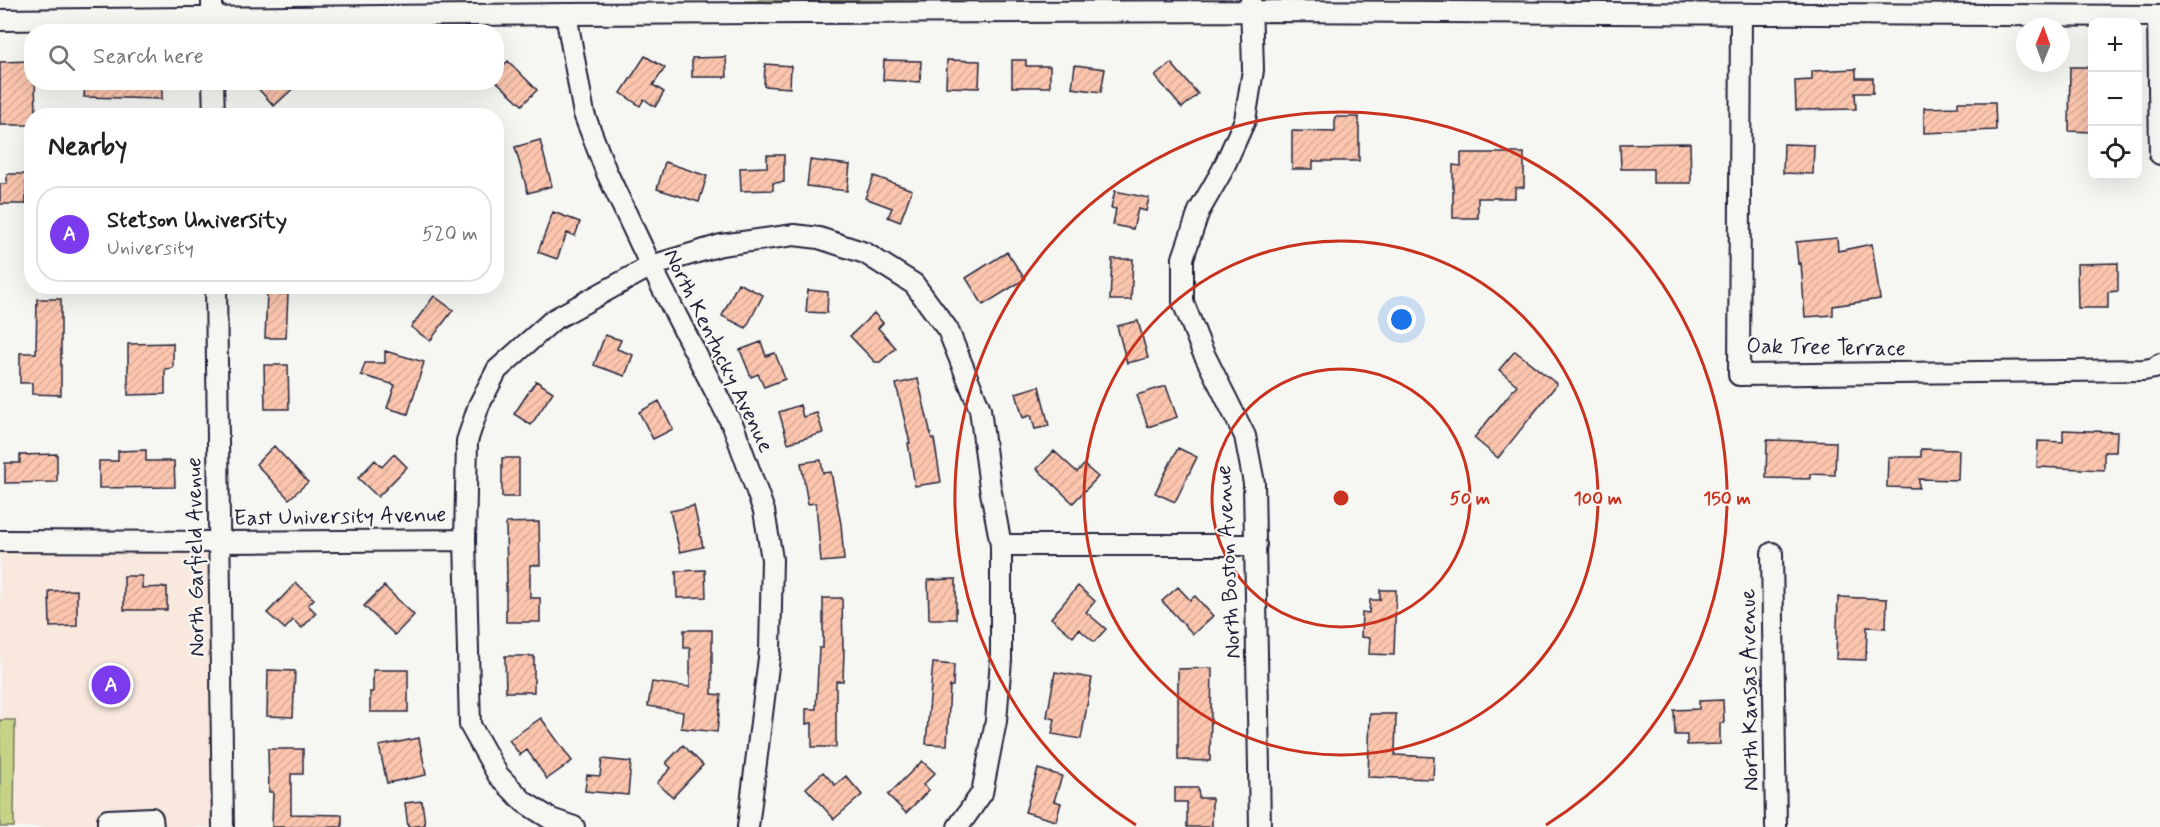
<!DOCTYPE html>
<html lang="en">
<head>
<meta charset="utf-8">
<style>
  :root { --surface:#fff; --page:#f2f2f2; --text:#222; --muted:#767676; --line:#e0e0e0; --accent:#7c3aed }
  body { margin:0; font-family:Mynerve,sans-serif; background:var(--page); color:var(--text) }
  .controls { position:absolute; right:18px; top:18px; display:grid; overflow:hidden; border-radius:12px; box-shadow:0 6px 24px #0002 }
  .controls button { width:54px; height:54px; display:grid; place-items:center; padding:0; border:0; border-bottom:2px solid var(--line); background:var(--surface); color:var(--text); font:30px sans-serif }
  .compass { position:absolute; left:2016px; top:18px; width:54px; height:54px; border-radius:50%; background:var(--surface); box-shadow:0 6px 24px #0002; rotate:1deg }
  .you { position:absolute; left:1402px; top:320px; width:21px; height:21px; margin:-15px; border:4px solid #fff; border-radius:50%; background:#1a73e8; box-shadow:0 0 0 9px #1a73e833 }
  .badge { display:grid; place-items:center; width:39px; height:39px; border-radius:50%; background:var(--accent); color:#fff; font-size:20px; font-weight:700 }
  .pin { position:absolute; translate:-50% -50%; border:3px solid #fff; box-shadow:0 2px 6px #0006 }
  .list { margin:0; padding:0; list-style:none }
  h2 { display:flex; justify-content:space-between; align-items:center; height:78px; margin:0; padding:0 24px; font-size:26px }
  h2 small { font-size:20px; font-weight:400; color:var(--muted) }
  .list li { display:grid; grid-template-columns:39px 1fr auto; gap:18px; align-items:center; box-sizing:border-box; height:96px; margin:0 12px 12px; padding:0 12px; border:2px solid var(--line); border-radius:24px }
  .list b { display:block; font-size:22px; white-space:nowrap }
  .list p { margin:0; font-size:20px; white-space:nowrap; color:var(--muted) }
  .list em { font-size:20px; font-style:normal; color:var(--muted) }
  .icon { flex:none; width:33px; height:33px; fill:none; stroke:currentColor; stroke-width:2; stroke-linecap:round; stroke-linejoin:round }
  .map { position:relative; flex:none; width:2160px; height:827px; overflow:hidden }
  .search { position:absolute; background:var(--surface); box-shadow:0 6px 24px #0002; left:24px; top:24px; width:480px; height:66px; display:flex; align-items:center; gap:15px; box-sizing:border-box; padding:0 21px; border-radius:24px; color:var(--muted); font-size:22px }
  .panel { position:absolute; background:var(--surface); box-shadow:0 6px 24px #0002; left:24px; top:108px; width:480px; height:186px; border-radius:24px }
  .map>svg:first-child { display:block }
  .built { fill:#f8e8de }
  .grass { fill:url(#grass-dots); stroke:#747a61; stroke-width:1.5 }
  .garden { fill:#c5d387; stroke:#747a61; stroke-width:1.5 }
  .building { fill:url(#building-hatch); stroke:#22223b; stroke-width:1.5 }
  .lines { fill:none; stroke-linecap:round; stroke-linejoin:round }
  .minor-casing { stroke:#22223b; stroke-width:24 }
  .minor { stroke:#f6f6f2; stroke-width:20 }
  .ring { fill:none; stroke:#c8321e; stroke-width:3 }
  .labels { text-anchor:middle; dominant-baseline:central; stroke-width:4.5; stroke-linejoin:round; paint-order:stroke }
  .street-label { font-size:22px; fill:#22223b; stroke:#f6f6f2 }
  .centre { fill:#c8321e; stroke:#f6f6f2; stroke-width:3 }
  .ring-label { font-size:18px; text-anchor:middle; font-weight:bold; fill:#c8321e; stroke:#f6f6f2; stroke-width:4.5; stroke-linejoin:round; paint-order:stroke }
</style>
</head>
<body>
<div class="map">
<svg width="2160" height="827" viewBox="0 0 2160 827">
  <defs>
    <pattern id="grass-dots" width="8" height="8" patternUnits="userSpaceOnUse" patternTransform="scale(1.5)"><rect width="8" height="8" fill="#c5d387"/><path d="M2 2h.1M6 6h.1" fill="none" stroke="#a9b575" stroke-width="1.8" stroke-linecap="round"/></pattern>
    <pattern id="building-hatch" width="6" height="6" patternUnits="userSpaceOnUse" patternTransform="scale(1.5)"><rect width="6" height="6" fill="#fcc6ae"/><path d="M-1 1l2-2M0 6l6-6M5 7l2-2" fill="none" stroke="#d8aa97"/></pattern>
  </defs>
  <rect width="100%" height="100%" fill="#f6f6f2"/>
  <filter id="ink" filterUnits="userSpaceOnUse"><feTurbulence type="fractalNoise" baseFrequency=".0167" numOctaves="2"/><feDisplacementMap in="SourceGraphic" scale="12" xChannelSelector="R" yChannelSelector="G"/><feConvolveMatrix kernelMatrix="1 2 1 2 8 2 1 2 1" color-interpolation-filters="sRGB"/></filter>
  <g filter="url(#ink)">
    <path class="built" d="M0 540 220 542 223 827H0Z"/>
    <path class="grass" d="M745 0H977L971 7 745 3Z"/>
    <path class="garden" d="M0 720H15L14 827H0Z"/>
    <path class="building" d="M645 56 665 68 653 85 664 92 655 107 644 99 640 106 621 93Z
      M726 57 727 77H692V58Z
      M884 60 921 61 920 82 883 80Z
      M947 60 980 61 979 88 946 87Z
      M1012 60H1026V66H1050V87H1012Z
      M32 61V82H35L36 116H32V125H0V62Z
      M508 61 537 90 522 105 496 81V73Z
      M1171 63 1198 94 1182 108 1155 76Z
      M765 64 791 66 790 88 764 86Z
      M1075 65 1105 69 1101 92 1072 88Z
      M2070 67H2092V132L2069 131Z
      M1856 69V78H1873V93H1855L1856 109 1796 110 1795 81 1812 80V71Z
      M85 82H162V99L84 97Z
      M252 82H300L274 106Z
      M1958 102H1995L1996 130 1924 133V108L1958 107Z
      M1335 117H1359V161H1313V169H1292V131L1335 132Z
      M540 140 552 186 528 193 515 147Z
      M1690 143 1691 183H1653V169H1621L1620 144Z
      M1784 144 1814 145 1813 174 1783 173Z
      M1461 153H1524V187L1515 188V198H1478V218H1453V165L1461 166Z
      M767 155H784V182L773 183V190L741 191 740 168 767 167Z
      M810 160 850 165 847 191 807 186Z
      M665 162 707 176 699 202 657 189Z
      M7 174H26V204H0V184H7Z
      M874 176 912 190 900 222 888 217 892 208 865 198Z
      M1115 191 1149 198 1146 211 1138 209 1133 229 1113 225 1116 209 1111 208Z
      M553 212 580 222 575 236 567 233 557 259 538 252Z
      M1837 238 1838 251 1872 244 1880 299 1833 306V315L1805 317 1801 263 1798 264 1796 242Z
      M1007 252 1025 279 983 305 966 278Z
      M1112 259H1133L1131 300H1110Z
      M2118 263V291L2108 292V308H2078L2077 264Z
      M738 283 763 295 746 328 722 316Z
      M808 290 828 292 827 313 806 312Z
      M267 293 288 294 286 338H265Z
      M434 296 453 310 430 341 411 327Z
      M37 299H61V395L32 394V383H20V353H36Z
      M874 313 883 323 878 328 896 348 880 362H875L850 336Z
      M1138 321 1148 358 1127 363 1117 326Z
      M605 335 621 340 617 349 633 355 625 376 594 365Z
      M761 342 766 356 775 353 785 379 764 387 758 374 751 377 740 350Z
      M173 343V368L165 369V394L128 395V344Z
      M385 351 424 362 408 414 387 408 395 385 361 375 365 363H385Z
      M1515 351 1557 384 1498 458 1474 438 1517 385 1499 370Z
      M264 365H288L289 409H265Z
      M918 379 932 439H934L941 482 915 486 908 443H910L896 384Z
      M536 381 553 392 531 425 514 414Z
      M1039 386 1049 426 1035 429 1031 415 1023 418 1016 393Z
      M1166 386 1177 417 1148 427 1137 395Z
      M659 401 673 429 653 439 639 412Z
      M800 405 803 417 817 413 823 433 788 443 779 412Z
      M2063 430 2117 432 2116 452H2104V470L2037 467 2038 441 2063 442Z
      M1767 440 1836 442 1835 475 1810 474V479L1766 478Z
      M274 446 308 482 289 499 256 464Z
      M1178 448 1197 457 1175 502 1155 493Z
      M1921 449 1959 450 1958 480 1919 479V488L1887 487 1888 457H1921Z
      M146 450V461H174L175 487 99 488V461H118V451Z
      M1054 451 1077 472 1084 465 1098 477 1073 503 1037 469Z
      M57 454V482L5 483V463H20V455Z
      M394 454 407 467 378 497 358 478 375 460 382 467Z
      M502 458H519V497H502Z
      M821 460 823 473 831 472 841 524 844 560 821 562 816 503 808 504 801 463Z
      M694 506 703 547 680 552 670 511Z
      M539 522 540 565H530V598H540V622H506V583H507L506 523Z
      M705 570 706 597 677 598 676 571Z
      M124 576H142V588L167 587V610H124Z
      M956 579V619H929L928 580Z
      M296 583 314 599 308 605 316 613 302 628 293 620 285 629 267 613Z
      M384 586 414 615 395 635 364 606Z
      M1078 586 1095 601 1086 612 1106 629 1094 642 1079 629 1073 637 1051 618Z
      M1178 587 1190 600 1195 596 1213 616 1193 634 1162 601Z
      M77 590V626L50 627 49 591Z
      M1380 590H1396L1394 655 1369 654 1370 638 1361 637 1362 612 1369 613 1370 600H1380Z
      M1838 597 1887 599 1886 628 1867 627 1866 660 1836 659Z
      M823 598H842L843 649H844L843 681H836V747H812V723L806 724V709H816L819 648H823Z
      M684 630H712V694L721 695 717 732 681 728 683 712 648 706 652 682 690 687V648H684Z
      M505 656H534V692H506Z
      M933 663 954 665 953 686H950L947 745 926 744Z
      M1212 668 1210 761 1178 760V669Z
      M268 670 295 671 293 717 267 716Z
      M373 670H408V712H370V692H373Z
      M1055 672 1092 678 1081 739 1052 734 1055 719 1047 717Z
      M1723 700 1724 723H1720V744L1687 745V735H1675L1674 710 1699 709V701Z
      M1370 714H1396L1395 755 1434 757 1433 779 1368 777Z
      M541 718 572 761 547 779 527 750 520 755 509 740Z
      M419 738 426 775 387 783 379 746Z
      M683 745 703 765 673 797 657 783 671 768 666 763Z
      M268 749H303V774H291V814L342 815V827H272L273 792H269Z
      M602 759 631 762 628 795 585 791 587 775 600 776Z
      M922 761 935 773 923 785 929 790 906 813 888 795Z
      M1038 769 1062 776 1054 801 1061 803 1056 821 1025 812Z
      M823 772 835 785 846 776 862 795 834 819 806 788Z
      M1175 788H1198L1199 798H1212V827H1187V802H1175Z
      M422 801 425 825 408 827 405 803Z"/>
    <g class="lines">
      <defs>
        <path id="minor" d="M212 0V32
          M1251 0 1253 70 1245 120 1222 171 1199 211 1183 258V302L1202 350 1245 436 1254 483 1260 827
          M566 14 584 114 606 171 651 266 734 428 764 511 772 559 770 650 748 827
          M1741 14 1739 375 2144 370 2155 368 2160 364
          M2158 16 2160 154
          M0 20 566 14 1251 11 2160 16
          M213 82 214 116
          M216 286 223 827
          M0 541 220 542 465 540
          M1001 545H1256
          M1772 553 1776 827
          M108 827V820L152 818 153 827
          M574 827 551 819 524 802 498 775 470 725 465 540 467 441 479 405 497 370 553 320 651 266 721 245 794 235 819 238 865 253 914 284 948 330 980 409 990 487 1001 545V660L996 721 982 793 958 827"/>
      </defs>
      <use href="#minor" class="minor-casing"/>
      <use href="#minor" class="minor"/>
    </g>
  </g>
  <g class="ring">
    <circle cx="1341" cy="498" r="129"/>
    <circle cx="1341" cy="498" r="257"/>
    <path d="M1136 825A386 386 0 1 1 1546 825"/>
  </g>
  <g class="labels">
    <g class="street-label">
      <text transform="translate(1826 348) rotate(1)">Oak Tree Terrace</text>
      <text transform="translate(718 351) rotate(64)">North Kentucky Avenue</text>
      <text transform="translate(340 517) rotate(-1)">East University Avenue</text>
      <text transform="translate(196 557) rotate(-91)">North Garfield Avenue</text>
      <text transform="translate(1229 562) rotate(-93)">North Boston Avenue</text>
      <text transform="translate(1750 690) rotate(-91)">North Kansas Avenue</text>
    </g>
  </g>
  <circle cx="1341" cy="498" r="9" class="centre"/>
  <g class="ring-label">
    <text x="1470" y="504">50 m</text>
    <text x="1598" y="504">100 m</text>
    <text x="1727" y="504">150 m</text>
  </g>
</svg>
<div class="controls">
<button>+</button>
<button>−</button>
<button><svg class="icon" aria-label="locate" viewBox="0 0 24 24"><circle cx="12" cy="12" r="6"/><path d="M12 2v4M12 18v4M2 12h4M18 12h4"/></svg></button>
</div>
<svg class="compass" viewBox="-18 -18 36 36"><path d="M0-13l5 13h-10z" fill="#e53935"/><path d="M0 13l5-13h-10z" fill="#767676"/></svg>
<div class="you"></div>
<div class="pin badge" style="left:111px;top:685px">A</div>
<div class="search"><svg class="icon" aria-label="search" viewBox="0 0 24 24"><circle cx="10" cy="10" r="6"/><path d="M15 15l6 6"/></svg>Search here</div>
<section class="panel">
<h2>Nearby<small></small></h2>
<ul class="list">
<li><span class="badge">A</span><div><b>Stetson University</b><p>University</p></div><em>520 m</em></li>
</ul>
</section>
</div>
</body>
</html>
